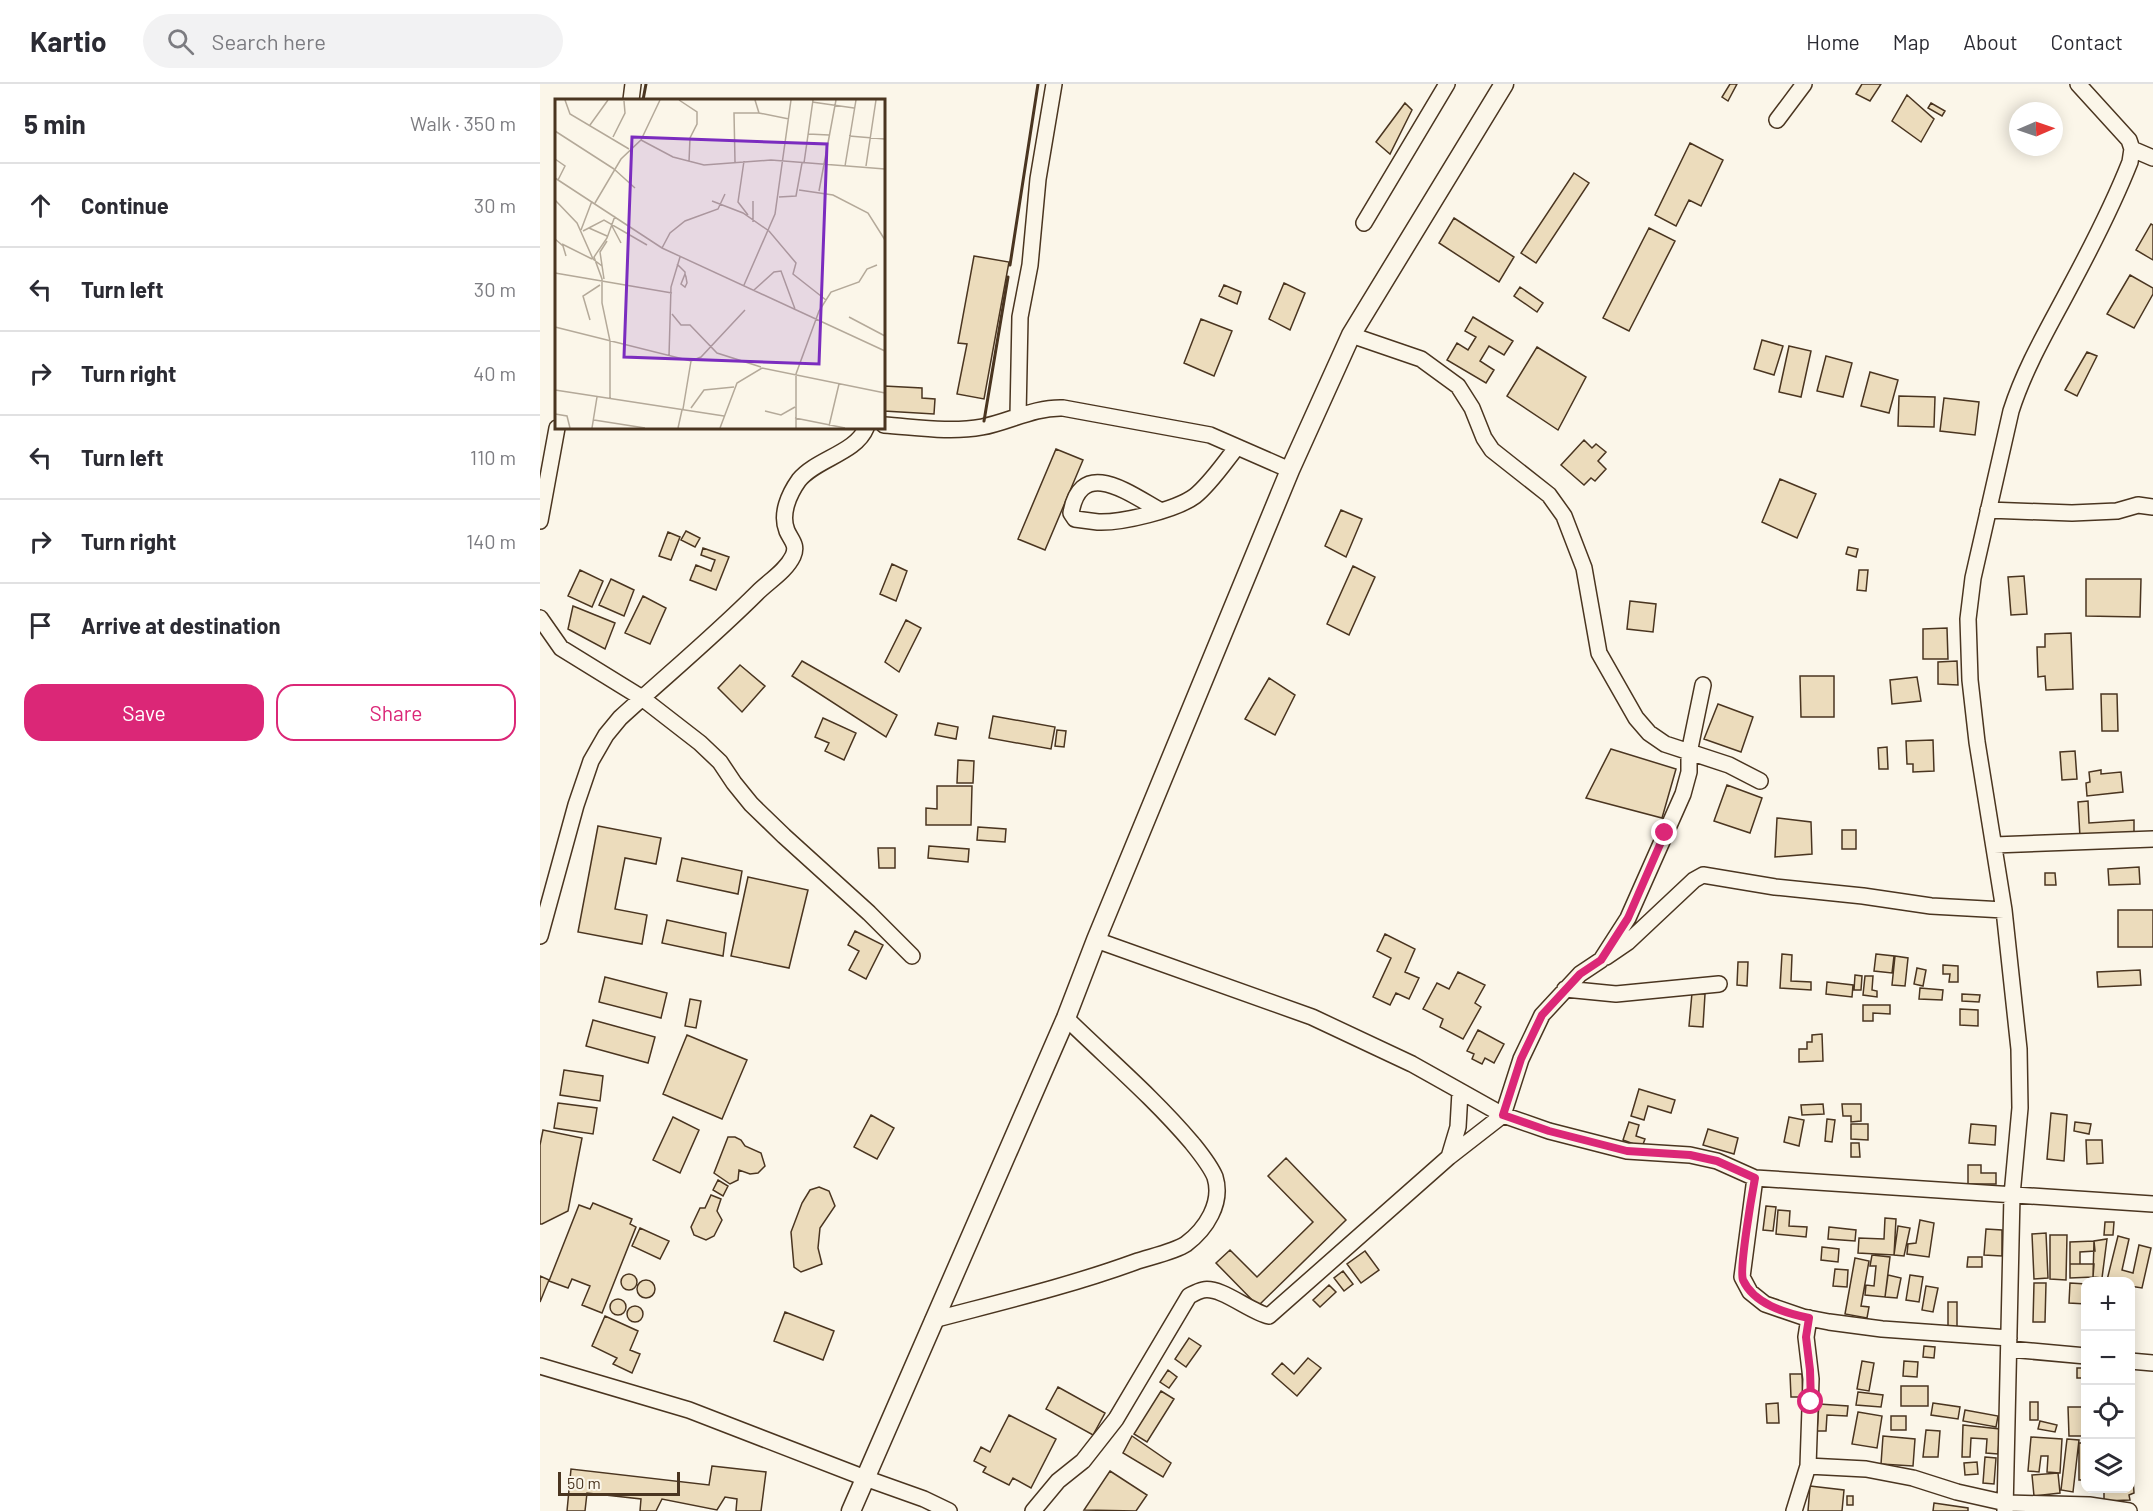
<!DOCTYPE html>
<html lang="en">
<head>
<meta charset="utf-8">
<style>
  :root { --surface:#fff; --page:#f2f2f3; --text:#2b2b33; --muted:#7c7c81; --line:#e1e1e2; --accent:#db2777 }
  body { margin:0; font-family:Barlow,sans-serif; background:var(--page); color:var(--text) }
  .controls { position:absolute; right:18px; bottom:18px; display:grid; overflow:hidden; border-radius:12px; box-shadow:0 3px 15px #0003 }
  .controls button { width:54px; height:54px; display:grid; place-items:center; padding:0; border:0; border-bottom:2px solid var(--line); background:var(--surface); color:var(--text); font:30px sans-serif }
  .compass { position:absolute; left:1469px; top:18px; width:54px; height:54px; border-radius:50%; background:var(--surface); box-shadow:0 3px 15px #0003; rotate:88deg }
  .scale { position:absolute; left:18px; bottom:15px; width:122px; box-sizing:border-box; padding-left:6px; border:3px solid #4a3520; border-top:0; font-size:16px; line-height:21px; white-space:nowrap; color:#4a3520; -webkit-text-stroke:4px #fbf6e9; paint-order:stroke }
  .stop { position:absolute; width:18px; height:18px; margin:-14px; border:4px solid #db2777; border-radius:50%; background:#fff }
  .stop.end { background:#db2777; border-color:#fff; box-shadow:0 2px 6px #0008 }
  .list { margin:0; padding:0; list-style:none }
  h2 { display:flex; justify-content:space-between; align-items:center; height:78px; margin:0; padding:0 24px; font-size:26px }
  h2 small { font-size:20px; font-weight:400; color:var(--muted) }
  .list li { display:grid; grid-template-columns:39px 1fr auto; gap:18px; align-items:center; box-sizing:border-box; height:84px; padding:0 24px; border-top:2px solid var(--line) }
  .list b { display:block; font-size:22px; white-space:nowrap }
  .list em { font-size:20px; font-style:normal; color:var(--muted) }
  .actions { display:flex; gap:12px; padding:18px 24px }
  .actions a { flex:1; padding:14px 0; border:2px solid var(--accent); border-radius:18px; text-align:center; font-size:21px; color:var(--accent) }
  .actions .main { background:var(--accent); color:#fff }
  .icon { flex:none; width:33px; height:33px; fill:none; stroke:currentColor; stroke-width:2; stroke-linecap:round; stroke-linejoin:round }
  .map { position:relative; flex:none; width:1613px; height:1427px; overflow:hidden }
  header { display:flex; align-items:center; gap:36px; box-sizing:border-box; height:84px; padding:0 30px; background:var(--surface); border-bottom:2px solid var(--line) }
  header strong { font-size:28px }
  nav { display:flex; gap:33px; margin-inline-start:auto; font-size:21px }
  .search { width:420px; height:54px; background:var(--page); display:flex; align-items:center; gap:15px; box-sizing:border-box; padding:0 21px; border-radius:33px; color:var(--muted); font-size:22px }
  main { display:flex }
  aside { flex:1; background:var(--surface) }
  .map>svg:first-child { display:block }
  .building { fill:#ecdcbc; stroke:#4a3520; stroke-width:1.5 }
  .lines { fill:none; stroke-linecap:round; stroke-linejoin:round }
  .minor-casing { stroke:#4a3520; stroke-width:18 }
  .tertiary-casing { stroke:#4a3520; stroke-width:21 }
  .minor { stroke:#fbf6e9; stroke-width:15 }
  .tertiary { stroke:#fbf6e9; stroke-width:18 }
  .wall { stroke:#4a3520; stroke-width:3 }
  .route { stroke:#db2777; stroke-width:8 }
  .inset-road { fill:none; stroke:#b4a999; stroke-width:1.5 }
  .view { fill:#7b2cbf; fill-opacity:0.15; stroke:#7b2cbf; stroke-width:3 }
  .inset-edge { fill:none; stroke:#4a3520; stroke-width:3 }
</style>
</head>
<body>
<header>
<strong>Kartio</strong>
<div class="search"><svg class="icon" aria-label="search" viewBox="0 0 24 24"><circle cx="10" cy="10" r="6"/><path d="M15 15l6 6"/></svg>Search here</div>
<nav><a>Home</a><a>Map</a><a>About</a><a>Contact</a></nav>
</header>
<main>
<aside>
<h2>5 min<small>Walk · 350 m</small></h2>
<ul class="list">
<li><svg class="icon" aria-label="ahead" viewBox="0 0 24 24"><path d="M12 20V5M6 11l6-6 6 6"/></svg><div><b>Continue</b></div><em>30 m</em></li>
<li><svg class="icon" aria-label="left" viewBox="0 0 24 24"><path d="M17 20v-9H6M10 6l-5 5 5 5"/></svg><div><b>Turn left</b></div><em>30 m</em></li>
<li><svg class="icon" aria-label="right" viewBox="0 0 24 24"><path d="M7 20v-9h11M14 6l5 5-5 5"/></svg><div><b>Turn right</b></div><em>40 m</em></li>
<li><svg class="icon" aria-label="left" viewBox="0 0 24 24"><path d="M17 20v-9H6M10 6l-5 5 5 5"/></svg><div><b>Turn left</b></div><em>110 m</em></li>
<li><svg class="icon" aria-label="right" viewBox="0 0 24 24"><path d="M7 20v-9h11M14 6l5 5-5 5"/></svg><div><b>Turn right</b></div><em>140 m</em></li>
<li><svg class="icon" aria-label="arrive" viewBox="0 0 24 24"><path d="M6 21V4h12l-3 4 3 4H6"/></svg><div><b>Arrive at destination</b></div></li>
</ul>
<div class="actions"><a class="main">Save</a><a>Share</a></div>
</aside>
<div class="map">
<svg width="1613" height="1427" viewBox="0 0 1613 1427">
  <rect width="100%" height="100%" fill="#fbf6e9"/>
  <path class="building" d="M1190 0H1197L1188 17 1182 13Z
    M1322 0H1341L1330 17 1316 10Z
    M1367 11 1394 35 1381 58 1352 37Z
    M865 19 872 26 850 70 836 58Z
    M1391 19 1405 27 1402 32 1388 24Z
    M1150 59 1183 76 1161 122 1149 116 1136 142 1115 131Z
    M1034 89 1049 99 996 179 981 169Z
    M914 134 974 173 959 198 899 159Z
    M1611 140 1613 141V176L1596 166Z
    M1109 144 1135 157 1089 247 1063 234Z
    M434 172 469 178 444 315 417 310 427 260 418 259Z
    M1590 191 1613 204V210L1594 244 1567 230Z
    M744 199 765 209 750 246 729 235Z
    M684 201 701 208 697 220 679 212Z
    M980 203 1003 219 997 228 974 212Z
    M933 233 973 257 964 271 949 262 940 277 954 286 946 299 907 276 917 259 928 266 936 253 925 247Z
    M661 235 692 247 674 292 644 279Z
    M1222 256 1243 262 1234 291 1214 285Z
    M1249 262 1271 267 1261 313 1239 308Z
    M997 263 1046 293 1018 346 967 312Z
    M1547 268 1557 272 1537 312 1525 306Z
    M1286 272 1312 279 1303 313 1277 307Z
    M1330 288 1358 296 1349 329 1321 322Z
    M344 302 382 304V314L395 315 394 330 344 327Z
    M1359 312 1395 313 1394 343 1358 342Z
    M1404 314 1439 318 1435 351 1400 347Z
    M1044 356 1052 364 1056 360 1066 368 1058 377 1066 385 1055 397 1051 394 1044 401 1021 381Z
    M516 365 543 376 505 466 478 455Z
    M1240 395 1276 410 1257 454 1222 438Z
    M801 426 822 435 806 473 785 462Z
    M146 447 160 454 155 463 141 456Z
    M128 448 140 453 131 476 119 472Z
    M1308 463 1318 465 1316 473 1306 470Z
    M163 464 189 473 176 506 150 496 156 481 171 487 175 476 161 471Z
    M352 480 367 487 356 517 340 510Z
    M813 482 835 493 809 551 787 540Z
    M40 486 63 497 52 523 28 512Z
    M1319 486H1328L1326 507 1317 506Z
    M1484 492 1487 530 1471 531 1468 493Z
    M71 495 94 506 84 532 59 521Z
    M1546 495H1601L1600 533 1546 532Z
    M103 512 126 524 110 560 85 549Z
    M1090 517 1116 520 1113 548 1087 545Z
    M33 522 75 539 65 565 28 545Z
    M366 536 381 544 359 588 345 578Z
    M1407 544 1408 575H1383V545Z
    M1531 549 1533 605 1506 606 1505 592 1498 593 1497 563H1505V550Z
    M262 577 357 631 346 653 252 592Z
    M1417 577 1418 601 1398 600V578Z
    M200 581 225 602 202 628 178 604Z
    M1260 592H1294V633H1261Z
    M1377 593 1381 617 1352 620 1350 596Z
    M729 594 755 611 735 651 705 635Z
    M1561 610H1577L1578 647H1562Z
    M1178 620 1213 633 1201 668 1164 655Z
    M453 632 515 643 511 665 449 654Z
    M283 634 316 649 304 676 285 667 289 659 275 653Z
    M398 639 418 643 416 655 395 651Z
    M517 646 526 647 524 663 515 662Z
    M1393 656 1394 687 1373 688V680H1367L1366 657Z
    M1347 663 1348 685H1339L1338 664Z
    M1071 665 1136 685 1122 734 1046 714Z
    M1535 667 1537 695 1522 696 1520 668Z
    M418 676 434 677 433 699H417Z
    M1561 686V690L1581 688 1583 708 1547 712 1546 699 1550 698 1549 688Z
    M1187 701 1222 714 1210 749 1174 737Z
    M397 702H432L431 741H386V724L397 725Z
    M1548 717 1549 739 1594 736V750L1540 753 1538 718Z
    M1237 734 1271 738 1272 770 1235 773Z
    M58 742 121 754 116 780 85 774 75 825 107 831 102 860 38 848Z
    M438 743 466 745 465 758 437 756Z
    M1302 746H1316V765H1302Z
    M389 762 429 765 428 778 388 774Z
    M338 764H355V784H339Z
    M142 774 202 787 198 810 137 797Z
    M1599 783 1600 800 1569 801 1568 785Z
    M1505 789H1515L1516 801H1505Z
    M208 793 268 806 249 884 191 872Z
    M1578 826H1613V863H1578Z
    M127 836 186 849 183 872 122 859Z
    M315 847 343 861 326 895 309 886 319 867 308 861Z
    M845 850 875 865 865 888 879 894 869 915 856 909 850 921 833 913 851 874 837 867Z
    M1242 870 1252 871 1251 897 1271 898V906L1240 904Z
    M1336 870 1354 872 1352 889 1334 887Z
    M1355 872 1368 874 1365 902 1352 901Z
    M1198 878H1208L1207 902 1197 901Z
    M1403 881 1418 882V898H1409L1410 890H1403Z
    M1377 884 1386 886 1383 902 1374 900Z
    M1600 886 1601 901 1558 903 1557 888Z
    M918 888 945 901 935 919 941 923 923 955 900 943 903 935 883 925 897 899 909 905Z
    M1315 891 1322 892 1321 906H1314Z
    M1325 892H1333L1332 906 1337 907V913L1323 911Z
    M65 893 127 909 121 934 59 918Z
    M1287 898 1313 901 1312 913 1286 910Z
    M1380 904 1403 906 1402 916 1379 915Z
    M1152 909 1165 910 1163 943 1149 942Z
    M1422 910 1440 911 1439 918 1422 917Z
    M150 915 161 917 156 944 145 942Z
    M1323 921H1350V930L1333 929V937H1323Z
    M1420 925 1438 926V942L1420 941Z
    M53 936 115 953 108 979 46 962Z
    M938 946 964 960 954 979 945 974 942 980 932 975 934 970 927 967Z
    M1282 950 1283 977 1259 978V965H1267V958H1272V951Z
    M147 951 207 976 182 1035 123 1010Z
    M24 986 63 992 60 1017 20 1011Z
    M1099 1005 1135 1016 1131 1029 1108 1022 1104 1036 1091 1032Z
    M18 1019 57 1024 53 1050 14 1044Z
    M1283 1020 1284 1030 1262 1031 1261 1021Z
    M1302 1020H1321V1037L1311 1038V1032H1303Z
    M1511 1029 1527 1031 1524 1077 1507 1075Z
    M331 1031 354 1044 337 1075 314 1063Z
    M133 1033 159 1046 140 1089 113 1076Z
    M1249 1033 1264 1036 1259 1062 1244 1058Z
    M1287 1035 1295 1036 1292 1058 1285 1057Z
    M1089 1038 1099 1041 1096 1052 1105 1055 1102 1063 1083 1056Z
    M1535 1038 1551 1040 1549 1050 1534 1047Z
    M1311 1040H1328V1056L1311 1055Z
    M1431 1040 1456 1042 1455 1061 1429 1059Z
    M1168 1045 1198 1054 1194 1070 1163 1061Z
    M3 1046 42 1054 28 1127 2 1140H0V1061Z
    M188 1053H195L201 1056 205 1062 221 1069 225 1082 218 1089 210 1090 199 1086 198 1096 190 1100 174 1089Z
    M1546 1056H1562L1563 1079 1547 1080Z
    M1311 1059H1319L1320 1073H1311Z
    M746 1074 806 1136 718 1222 676 1179 690 1166 717 1193 773 1138 728 1092Z
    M1428 1081H1441V1089H1456V1100H1428Z
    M178 1096 188 1102 183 1112 173 1106Z
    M279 1103 289 1107 295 1122 280 1144 278 1164 282 1180 261 1188 254 1183 251 1148 262 1119 270 1106Z
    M171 1111 181 1115 177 1127 182 1136 174 1152 166 1156 154 1151 151 1143 160 1124H165Z
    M53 1119 92 1135 90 1140 96 1143 62 1229 42 1221 50 1202 32 1195 28 1204 9 1197 39 1121 50 1125Z
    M1226 1122 1236 1123 1233 1147 1223 1146Z
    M1238 1126 1250 1127 1249 1142 1267 1143 1266 1153 1236 1150Z
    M1345 1134 1356 1135 1354 1171 1318 1169 1319 1154 1344 1155Z
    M1380 1136 1394 1139 1389 1173 1367 1170 1368 1160 1376 1159Z
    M1565 1138H1574L1573 1151H1564Z
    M1358 1142 1370 1144 1364 1172 1354 1171Z
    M1289 1143 1316 1146 1315 1157 1288 1155Z
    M100 1144 129 1157 120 1175 92 1162Z
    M1446 1145 1462 1146V1172L1444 1171Z
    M1506 1149 1508 1194 1494 1195 1492 1150Z
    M1510 1151H1527L1526 1196 1510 1195Z
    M1578 1152 1589 1155 1582 1186 1593 1189 1599 1161 1611 1164 1602 1204 1590 1202V1198L1567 1196Z
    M1567 1155 1562 1194 1553 1193 1554 1157Z
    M1554 1157 1555 1167 1540 1168V1180H1530V1158Z
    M1282 1163 1299 1165 1298 1178 1281 1176Z
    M825 1167 839 1186 821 1199 807 1180Z
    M1332 1171 1350 1173 1345 1213 1325 1211 1326 1201 1334 1202 1336 1182H1330Z
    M1428 1173H1442V1183H1427Z
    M1315 1174 1329 1177 1321 1222 1329 1223 1327 1234 1305 1230Z
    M1530 1180H1554L1553 1193 1530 1194Z
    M1295 1185 1308 1186 1307 1203 1293 1202Z
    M803 1187 813 1200 804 1207 794 1194Z
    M81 1198a8 8 0 1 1 16 0a8 8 0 1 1-16 0Z
    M1348 1191 1361 1194 1357 1214 1345 1213Z
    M1370 1191 1383 1193 1379 1218 1366 1216Z
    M0 1192 9 1196 0 1218Z
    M97 1205a9 9 0 1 1 18 0a9 9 0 1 1-18 0Z
    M1494 1199H1506L1505 1238H1493Z
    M1530 1199 1546 1200V1220L1529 1219Z
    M789 1201 796 1208 780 1223 773 1216Z
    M1386 1202 1398 1204 1393 1228 1382 1226Z
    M70 1223a8 8 0 1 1 16 0a8 8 0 1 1-16 0Z
    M1408 1218H1417V1243H1408Z
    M87 1230a8 8 0 1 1 16 0a8 8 0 1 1-16 0Z
    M245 1228 294 1247 283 1276 234 1257Z
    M65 1232 98 1247 90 1266 100 1270 92 1289 73 1280 77 1274 52 1262Z
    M649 1254 661 1262 646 1283 635 1275Z
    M1384 1262 1395 1263 1394 1274 1383 1273Z
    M768 1274 781 1284 757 1312 732 1290 742 1279 754 1290Z
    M1322 1277 1334 1279 1329 1307 1317 1305Z
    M1364 1277 1378 1278 1377 1293 1363 1292Z
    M1537 1284H1546V1294H1537Z
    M628 1286 637 1293 629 1304 620 1298Z
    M1250 1290H1262L1263 1313H1251Z
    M1361 1302H1388V1322H1361Z
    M518 1303 565 1329 553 1351 506 1325Z
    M621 1307 634 1315 607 1358 594 1350Z
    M1318 1308 1343 1311 1341 1323 1316 1321Z
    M1490 1318H1498V1336H1490Z
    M1238 1319 1239 1339H1227L1226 1320Z
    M1393 1319 1420 1323 1418 1335 1391 1331Z
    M1279 1320 1308 1322 1307 1332 1287 1331 1286 1347H1277Z
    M1528 1323H1546V1352H1529Z
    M1425 1326 1458 1332 1456 1343 1423 1337Z
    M1318 1328 1342 1332 1337 1364 1312 1360Z
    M469 1331 516 1355 491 1404 473 1394 469 1401 443 1388 446 1383 434 1377 441 1363 450 1368Z
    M1351 1332H1366V1346H1351Z
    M1500 1337 1517 1341 1515 1348 1498 1345Z
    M1423 1341 1460 1345 1458 1370 1446 1369 1447 1355 1431 1354 1430 1373H1422Z
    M1386 1346 1400 1347 1398 1373H1383Z
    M592 1352 631 1379 623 1393 583 1369Z
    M1343 1352 1375 1355 1373 1382 1341 1380Z
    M1491 1353 1522 1355 1520 1389 1507 1388 1508 1372H1501L1499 1388 1488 1387Z
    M1527 1355 1539 1356 1533 1408 1521 1406Z
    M1539 1359H1546V1396H1539Z
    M1445 1373 1456 1374 1454 1400 1443 1399Z
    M1437 1378 1438 1390 1425 1391 1424 1379Z
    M172 1382 226 1388 221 1427H196L197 1415 185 1413 177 1426 122 1415 116 1427H100L101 1415 47 1409 45 1427H27L31 1385 169 1401Z
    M570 1387 607 1411 596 1427 544 1426Z
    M1518 1389 1520 1409 1494 1412 1492 1391Z
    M1590 1394H1593L1594 1409 1589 1411 1590 1416 1564 1417V1404H1590Z
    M1270 1402 1304 1406 1302 1427H1268Z
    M1307 1412H1313V1421H1307Z
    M1394 1419 1428 1424V1427H1393Z"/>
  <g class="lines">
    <defs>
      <path id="minor" d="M91 16 93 0
        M1237 36 1264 0
        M1592 65 1613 74
        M824 139 907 0
        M811 251 881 275 918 302 932 324 944 354 952 366 1009 411 1024 432 1044 484 1059 569 1096 634 1109 649 1125 660 1189 681 1220 697
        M478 332 480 233 490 181 498 95 514 0
        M344 341C375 343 410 349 442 343 469 338 494 323 523 324L670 351 750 386
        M1448 426 1532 429 1577 427 1598 421 1613 423
        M621 427C590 410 541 372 531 429L535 435C543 436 550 437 558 438 582 439 636 426 655 412 671 399 684 379 697 363
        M0 437 17 344
        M0 534 21 564 102 614 160 659 180 678 194 699 211 720 244 752 329 829 372 872
        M1454 761 1613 755
        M0 852 36 721 51 677 66 651 80 634C126 592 174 552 218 508 229 497 246 487 253 472 258 461 251 456 247 447 240 430 249 410 259 396 276 375 316 369 326 344
        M556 856 772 933 872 980 963 1031 1009 1047 1087 1067 1150 1071 1177 1077 1215 1094 1613 1120
        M1066 873 1088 858 1154 796 1163 791 1235 803 1323 812 1391 822 1464 826
        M1025 905 1076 910 1179 900
        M909 1073 918 1043 920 1008
        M1215 1094 1202 1193 1210 1208 1225 1220 1263 1233 1289 1238 1342 1245 1469 1254
        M393 1236C461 1218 529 1202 595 1178 609 1173 634 1168 646 1160 666 1145 683 1119 675 1093 670 1081 660 1069 652 1059 614 1014 568 975 526 934
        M1469 1265 1546 1272
        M1590 1277 1613 1279
        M0 1282 149 1326 325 1394 384 1415 409 1427
        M1268 1382 1326 1385 1373 1394 1417 1408 1466 1419 1549 1421 1589 1427
        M493 1427 518 1397 543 1377 576 1335 649 1212C653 1210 658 1207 663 1206 681 1202 710 1228 729 1232L909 1073 963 1031 981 975 1002 931 1040 890 1061 876 1088 834 1143 710 1149 688V669L1163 601
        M1254 1427 1268 1382 1271 1295 1266 1253 1269 1234
        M1465 1427 1472 1111 1480 1024 1479 965 1464 826 1437 658 1430 596 1428 535 1433 494 1471 327C1485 283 1509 243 1530 203 1552 162 1573 121 1590 78L1592 65 1589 56 1538 0"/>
      <path id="tertiary" d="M311 1427 526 934 556 856 750 386 811 251 964 0"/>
    </defs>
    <use href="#minor" class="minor-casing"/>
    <use href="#tertiary" class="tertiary-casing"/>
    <use href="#minor" class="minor"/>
    <use href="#tertiary" class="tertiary"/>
    <path class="wall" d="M103 16 106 0
      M470 181 498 0
      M444 337 468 193"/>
  </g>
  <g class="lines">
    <path class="route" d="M1125 749 1088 834 1061 876 1040 890 1002 931 981 975 963 1031 1009 1047 1087 1067 1150 1071 1177 1077 1215 1094C1212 1110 1199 1185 1203 1196 1214 1220 1245 1229 1269 1234L1266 1253 1270 1286 1271 1318"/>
  </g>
  <g transform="translate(15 15)">
    <rect width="330" height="330" fill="#fbf6e9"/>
    <path class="inset-road" d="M10 1 15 15 74 50M124 1 142 13V25L135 39 134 63M200 1 204 14 234 20M257 3 299 9M35 26 53 1M0 32 59 70M253 35 274 36M294 37 330 40M58 38 70 14 69 2M86 41 105 1M0 60 10 67 3 81M189 62 183 103 193 116M180 63 179 14H204M249 64 258 1M290 67 301 1M311 67 321 1M59 70 80 89M0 79 107 149 330 252M244 91 278 96 313 114 330 141M264 92 281 1M224 98 241 97 247 64M0 101 22 124 38 160 47 167M157 102 188 114 214 132 241 164 238 175 271 201M40 104 66 60 86 41 118 58 149 66 216 61 330 70M198 123V102M57 127 66 144M34 129 52 137M26 131 37 102M28 132 49 121 92 146M0 140 8 147 11 157M7 145 37 160M107 149 115 134 130 122 163 110 170 95M122 165 130 173V175L131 178 132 184 130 188 126 185 130 175M0 174 117 194M49 180 45 153 52 142M189 186 220 115 236 1M199 191 219 173 226 172 240 210M117 215 126 226H135L162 254 206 268M294 218 330 237M35 221 28 197 45 186M0 228 136 262 146 258 190 211M114 257 116 188 125 158M0 291 169 317M55 299V242L47 204V180L39 158 52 139 60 117M136 309 149 291 179 288M128 310 136 262M210 312 226 316 240 308M0 315 12 317 15 329M240 319 290 329M39 321 90 329M274 327 284 285M37 329 42 298M123 329 127 311M165 329 182 284 207 269 330 294M241 329V275L264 212 276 193 304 183 312 170 322 166"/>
    <path class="view" d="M77 38 272 45 264 265 69 258Z"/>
    <rect width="330" height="330" class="inset-edge"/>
  </g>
</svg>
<div class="controls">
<button>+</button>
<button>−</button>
<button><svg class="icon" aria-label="locate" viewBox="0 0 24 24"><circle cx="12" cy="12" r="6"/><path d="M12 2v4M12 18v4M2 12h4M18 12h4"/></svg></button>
<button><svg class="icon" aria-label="layers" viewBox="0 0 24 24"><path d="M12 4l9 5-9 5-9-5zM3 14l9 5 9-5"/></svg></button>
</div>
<svg class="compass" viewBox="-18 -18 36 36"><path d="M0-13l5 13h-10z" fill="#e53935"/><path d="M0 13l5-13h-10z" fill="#7c7c81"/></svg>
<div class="scale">50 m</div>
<div class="stop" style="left:1271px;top:1318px"></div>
<div class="stop end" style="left:1125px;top:749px"></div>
</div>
</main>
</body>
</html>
